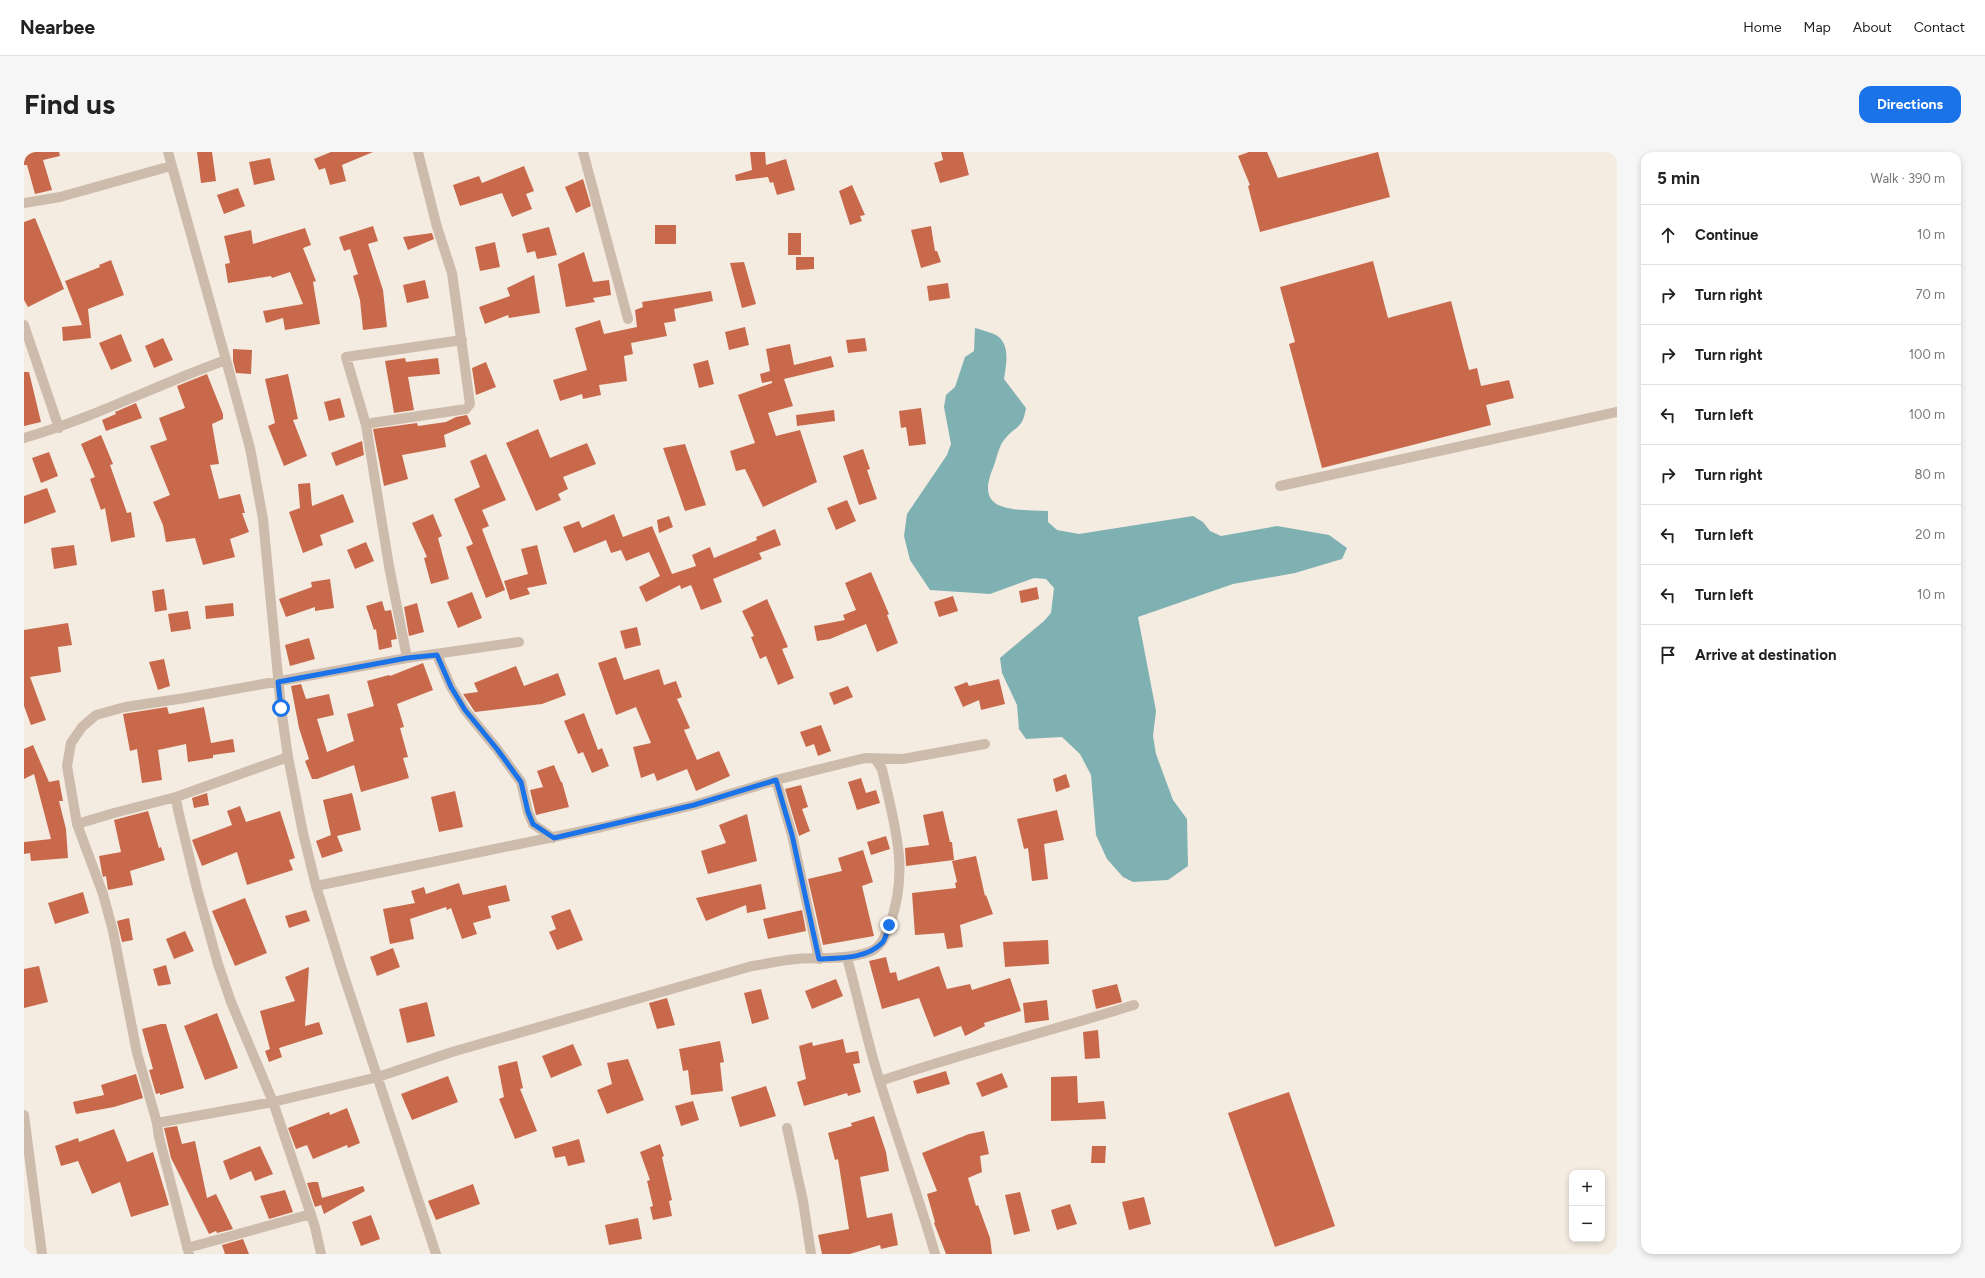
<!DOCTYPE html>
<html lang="en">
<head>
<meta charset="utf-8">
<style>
  :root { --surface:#fff; --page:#f6f6f6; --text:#222; --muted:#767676; --line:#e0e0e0; --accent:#1a73e8 }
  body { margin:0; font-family:Figtree,sans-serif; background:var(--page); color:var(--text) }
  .controls { position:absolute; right:12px; bottom:12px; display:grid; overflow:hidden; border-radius:8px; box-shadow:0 2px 6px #0003 }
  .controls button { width:36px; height:36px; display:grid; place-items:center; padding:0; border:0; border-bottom:1px solid var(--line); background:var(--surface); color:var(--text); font:20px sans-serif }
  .stop { position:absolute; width:12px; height:12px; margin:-9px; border:3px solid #1a73e8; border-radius:50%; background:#fff }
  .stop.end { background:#1a73e8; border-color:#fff; box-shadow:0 1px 4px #0008 }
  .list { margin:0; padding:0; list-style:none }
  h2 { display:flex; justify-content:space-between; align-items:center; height:52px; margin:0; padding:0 16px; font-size:17px }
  h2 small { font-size:13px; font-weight:400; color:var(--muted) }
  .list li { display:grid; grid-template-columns:26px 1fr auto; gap:12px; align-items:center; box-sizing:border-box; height:60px; padding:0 16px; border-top:1px solid var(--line) }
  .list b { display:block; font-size:15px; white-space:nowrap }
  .list em { font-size:13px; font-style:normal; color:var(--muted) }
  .icon { flex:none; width:22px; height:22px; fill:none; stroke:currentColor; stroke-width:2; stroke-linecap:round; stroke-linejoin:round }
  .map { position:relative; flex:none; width:1593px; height:1102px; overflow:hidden; border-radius:12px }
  header { display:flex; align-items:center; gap:24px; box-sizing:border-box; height:56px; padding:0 20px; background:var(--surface); border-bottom:1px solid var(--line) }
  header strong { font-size:19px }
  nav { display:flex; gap:22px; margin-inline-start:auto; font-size:14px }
  .intro { display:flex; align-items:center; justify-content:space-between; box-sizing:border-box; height:96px; padding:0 24px }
  h1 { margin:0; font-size:28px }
  .button { padding:10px 18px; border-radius:12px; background:var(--accent); color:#fff; font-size:14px; font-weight:700 }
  main { display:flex; gap:24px; padding:0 24px }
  aside { flex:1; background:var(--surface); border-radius:12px; box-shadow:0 2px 6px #0003 }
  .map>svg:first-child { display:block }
  .water { fill:#7fb0b2 }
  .building { fill:#c8694b }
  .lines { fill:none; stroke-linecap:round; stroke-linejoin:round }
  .minor { stroke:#cdbbac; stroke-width:10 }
  .route { stroke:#1a73e8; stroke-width:5 }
</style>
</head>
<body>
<header>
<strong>Nearbee</strong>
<nav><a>Home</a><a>Map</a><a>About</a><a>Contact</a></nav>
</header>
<div class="intro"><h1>Find us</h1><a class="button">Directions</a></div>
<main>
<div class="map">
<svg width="1593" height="1102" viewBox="0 0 1593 1102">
  <rect width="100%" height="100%" fill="#f4ebe1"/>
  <path class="water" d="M951 176C958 178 966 180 972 183 987 192 982 213 980 227L1002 256C998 279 992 272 980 288 974 296 973 306 969 316 949 363 993 357 1024 359V370L1033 378 1055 382 1169 364 1179 370 1186 379 1197 384 1253 374 1305 383 1323 396 1318 407 1271 421 1209 432 1114 465 1132 559 1129 584 1132 602 1149 648 1163 667 1164 714 1144 728 1109 730 1099 725 1083 707 1072 683 1067 623 1056 602 1038 585 1002 587 995 577 993 553 978 521 976 506 1020 469 1027 461 1030 436 1022 427 1010 426 966 442 906 438 886 408 880 384 883 362 923 303 927 292 920 255 922 243 931 235 941 205 950 199Z"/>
  <path class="building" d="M0 0H35L36 4 19 8 28 38 11 42 3 13H0Z
    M173 0H188L192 29 177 31Z
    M307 0H349L318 13 322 29 306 33 301 16 295 18 290 7Z
    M726 0H741L742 13 762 7 771 38 753 43 749 30 746 31 744 25 712 29 711 23 728 18Z
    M917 0H939L945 23 916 31 910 11 919 8Z
    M1225 0H1243L1254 26 1354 0 1366 45 1236 80 1224 34 1226 33 1214 4Z
    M246 6 251 28 230 33 225 10Z
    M500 14 510 39 502 42 508 57 488 65 478 41 436 54 429 33 455 24 458 31Z
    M559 27 567 54 552 61 541 35Z
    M828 33 841 63 836 64 838 69 826 73 815 39Z
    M214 36 221 54 200 62 193 43Z
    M11 66 40 137 4 155 0 148V70Z
    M631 73H652V92H631Z
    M349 74 354 89 344 92 359 138 363 175 339 178 336 148 329 124 334 122 326 97 320 99 315 85Z
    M907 74 911 99H913L917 110 897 116 887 78Z
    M525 75 533 103 513 107 511 99 503 101 498 82Z
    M281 76 287 93 279 96 292 129 289 130 296 172 261 178 259 166 242 171 239 159 279 152 266 120 248 126 247 124 204 131 201 112 206 111 200 84 227 78 229 92Z
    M408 81 410 87 384 98 379 85Z
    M764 81H777V103H764Z
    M471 90 476 115 456 119 451 95Z
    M560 100 569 130 585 128 587 143 569 146 571 150 542 155 534 112Z
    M772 105H790V117L772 118Z
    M87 108 100 143 64 157 67 186 39 189 38 175 58 173 41 129 76 115 75 113Z
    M1349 109 1364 166 1427 149 1445 218 1453 216 1457 234 1485 228 1490 246 1462 253 1467 273 1298 316 1265 192 1271 190 1256 135Z
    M720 110 732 152 718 156 706 111Z
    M510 123 516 161 485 166 484 163 461 172 455 155 486 144 483 136Z
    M401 128 405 146 383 151 379 133Z
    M924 131 926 146 905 149 903 134Z
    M687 139 689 149 650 157 652 169 640 171 643 184 607 191 609 202 600 204 603 229 575 233 577 243 559 247 558 242 536 249 529 228 563 218 551 176 576 168 580 182 613 175 611 158 619 155 618 150Z
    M721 175 725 193 705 198 701 180Z
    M97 182 108 209 87 218 75 191Z
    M139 186 149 208 130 216 121 194Z
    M841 186 843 199 824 201 822 188Z
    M766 192 770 213 807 204 810 215 760 227 769 254 744 261 752 284 776 278 793 330 739 355 721 317 712 319 706 299 731 291 714 243 748 231V229L738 231 736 222 746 219 742 197Z
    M209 197 228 198 227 222 212 221 209 209Z
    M381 206 382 210 414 206 416 222 384 225 390 258 370 261 361 209Z
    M684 208 690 232 675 236 669 212Z
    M462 210 472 235 452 243 448 216Z
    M0 220H5L17 270 0 274Z
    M183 222 199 262V267L188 272 195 312 186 313 195 347 216 342 221 361H218L225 380 206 387 211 405 179 413 171 386 142 390 139 373 129 350 146 343 126 294 143 288 135 266 161 256 153 234Z
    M264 222 274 267 269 268 283 304 260 314 244 274 251 271 241 227Z
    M316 246 321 265 305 269 300 250Z
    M112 251 118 266 82 279 78 268 92 262 91 260Z
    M897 256 902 292 885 294 882 275 877 276 875 259Z
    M810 258 811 269 773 274 772 263Z
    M443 263 447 272 420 283 422 295 378 303 384 327 360 334 349 277 393 271 394 274 422 270 432 265Z
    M514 277 526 306 563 291 572 312 539 325 544 337 534 342 537 348 512 359 482 291Z
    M77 283 89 312 86 313 103 361 107 360 111 385 87 390 81 356 77 358 66 327 71 325 57 292Z
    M338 289 340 303 312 314 307 301Z
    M661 292 682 353 661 359 639 296Z
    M839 297 846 317 843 318 853 347 835 353 819 304Z
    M25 300 34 324 17 331 8 306Z
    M462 302 482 348 458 358 465 374 458 377 481 438 462 446 442 395 449 392 430 347 456 335 446 309Z
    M286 331 288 354 319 342 330 370 296 383 299 393 279 401 265 360 276 356 274 332Z
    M23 336 32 360 0 372V344Z
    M823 348 832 369 812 378 803 356Z
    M409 362 418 384 414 386 425 427 407 432 400 406 403 405 388 371Z
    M590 362 599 385 628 374 648 422 672 414 668 403 686 395 690 406 733 388 732 385 751 377 757 393 735 401 738 407 689 427 698 450 677 458 667 433 657 437 656 433 622 450 615 435 636 424 625 400 602 409 597 398 587 401 582 388 550 401 539 375 555 369 558 376Z
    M645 364 649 375 635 381 633 368Z
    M342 390 350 409 331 417 323 398Z
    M50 393 53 413 30 417 27 396Z
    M513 393 523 432 503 436 506 442 486 448 480 429 504 422 497 397Z
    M847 420 865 462 863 463 874 491 853 500 842 472 806 487 793 489 790 474 821 468 819 463 832 458 821 431Z
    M306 427 310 456 291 459V455L262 465 255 447 288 435 287 430Z
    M1013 435 1015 447 997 451 995 439Z
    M140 437 143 458 131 460 128 439Z
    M448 440 458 466 434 476 423 450Z
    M929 444 934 459 915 465 910 450Z
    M743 447 764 495 758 497 770 526 754 533 742 504 736 507 727 485 730 484 718 459Z
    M358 449 361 459 367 458 373 487 367 488 368 495 355 498 352 477 350 478 342 454Z
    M209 451 210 464 182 467 181 454Z
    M393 451 400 480 385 484 380 455Z
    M164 459 167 477 147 480 144 462Z
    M44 471 48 493 34 495 37 520 6 525 22 568 7 573 0 554V478Z
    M613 475 617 493 601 497 596 479Z
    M285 486 291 507 266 514 261 493Z
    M592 505 600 528 635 517 640 533 652 529 658 545 653 547 666 576 660 578 673 608 695 599 706 624 672 639 663 617 633 629 630 621 617 626 609 595 627 591 612 555 592 563 574 511Z
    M140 507 146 534 134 538 125 510Z
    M399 511 409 538 373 552 380 575 376 576 384 605 379 606 385 626 337 640 330 613 293 627H288L281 609 285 607 275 576 267 534 277 532 282 547 305 542 310 563 293 567 303 600 330 589 323 562 350 554 343 529 365 523 366 524Z
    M492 514 500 534 534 521 542 543 518 552 451 560 439 542 454 540 450 531Z
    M975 527 981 552 957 558 955 548 939 555 930 535 943 530 945 534Z
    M824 534 829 545 810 553 805 541Z
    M143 555 145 562 180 555 187 591 209 587 211 600 189 603V606L164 610 162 592 134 598 138 628 118 631 113 597 106 599 99 562Z
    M560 561 574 598 578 596 585 614 568 621 559 600 554 602 540 569Z
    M797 573 807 599 794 604 790 592 782 595 776 580Z
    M9 593 25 630 35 628 39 649H35L42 677 44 706 7 709 6 701 0 702V690L27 687 10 622 0 627V597Z
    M530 613 537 630H538L545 655 512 663 506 638 519 635 513 619Z
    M1042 622 1046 635 1032 640 1029 627Z
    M837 626 842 641 852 638 856 651 833 658 824 630Z
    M777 633 784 655 778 657 786 679 775 684 761 637Z
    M431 639 439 675 415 680 407 645Z
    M183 641 185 653 170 656 168 646Z
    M328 641 337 678 313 684 319 699 298 706 292 689 307 683 299 648Z
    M216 654 222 670 256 659 271 706 265 708 269 718 223 733 213 700 178 714 168 688 208 673 203 659Z
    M1033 658 1040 688 1020 692 1024 727 1008 729 1004 696 1000 697 993 667Z
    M124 659 135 696 137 695 141 708 106 719 109 733 84 738 82 724 79 725 78 721 75 704 97 700 90 668Z
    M919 659 926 690H928L930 708 882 714 881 696 905 693 899 663Z
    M723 662 733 709 684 722 677 699 702 691 695 673Z
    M862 684 866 697 847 703 843 690Z
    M839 698 849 730 838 734 850 784 799 793 784 727 818 719 814 706Z
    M952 704 961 744 962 743 969 762 936 773 939 795 923 797 920 781 891 783 888 741 932 736 931 731 933 730 928 709Z
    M435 731 439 743 482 733 486 749 464 754 467 766 449 771 453 782 438 787 427 756 423 758 422 755 386 767 390 787 366 792 359 757 391 751 387 739 400 735 402 742Z
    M737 732 742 757 723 761 722 753 682 769 672 746Z
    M59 740 65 761 31 772 24 751Z
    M221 746 243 801 211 814 188 759Z
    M546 757 559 788 533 798 525 780 532 777 527 764Z
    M282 758 286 769 265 776 261 764Z
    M778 758 782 779 744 787 739 767Z
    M105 766 109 788 98 790 93 769Z
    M161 779 170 799 150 807 142 787Z
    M1024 788 1025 812 981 815 979 790Z
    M369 796 376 815 353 824 346 805Z
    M862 805 866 821 872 820 874 829 915 814 923 837 946 832 948 838 986 826 997 859 960 871 961 874 941 884 937 874 910 885 895 846 858 857 845 809Z
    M142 813 147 832 134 834 129 817Z
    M15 814 24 850 0 856V817Z
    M285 815 281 874 295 870 299 882 255 896 258 905 245 910 241 899 246 897 236 859 271 849 261 825Z
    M812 827 819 844 788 857 781 839Z
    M1093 832 1098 850 1072 857 1068 838Z
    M737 837 745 867 728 872 720 841Z
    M643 846 651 873 633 877 625 851Z
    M1023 848 1025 868 1001 871 999 851Z
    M403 850 411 884 383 891 375 857Z
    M193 861 214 916 181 928 160 874Z
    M137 872H142L160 936 136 943V941L132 942 125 918 129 917 118 877Z
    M1074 878 1076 906 1061 907 1059 880Z
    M819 887 822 901 834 899 836 911 829 912 837 940 824 944 823 941 780 954 773 930 782 927 775 894 788 890 789 894Z
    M696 889 700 910 696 911 699 939 667 943 664 918 659 919 655 897Z
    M549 892 558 913 527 926 518 904Z
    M604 907 620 948 583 962 573 938 588 932 583 911Z
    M493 909 499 936 496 937 513 979 491 987 475 947 480 945 474 914Z
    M922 919 926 932 893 942 889 929Z
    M978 921 984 935 958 945 952 931Z
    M112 922 119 946 90 955 52 962 49 950 80 943 77 933Z
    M424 924 434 950 388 968 377 942Z
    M1053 924 1054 951 1080 949 1082 967 1027 969V925Z
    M742 934 752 964 716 975 707 945Z
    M1265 940 1311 1074 1251 1095 1204 961Z
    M669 949 675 968 657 974 651 954Z
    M323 956 336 991 324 996 323 993 289 1007 283 993 272 997 264 976 305 960 306 963Z
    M850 964 862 1000 865 1019 836 1025 843 1066 868 1061 874 1093 857 1097 856 1093 826 1102H798L794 1083 825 1077 814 1007 811 1008 804 981 828 974 827 971Z
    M153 974 158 992 171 989 183 1046 192 1042 209 1077 193 1081 192 1079 185 1082 147 1006 140 976Z
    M90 977 103 1010 129 1000 145 1053 107 1065 96 1030 68 1042 54 1009 37 1014 31 994 54 986 55 990Z
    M960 979 965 1002 956 1004 958 1020 944 1026 952 1054 954 1053 966 1086 968 1102H922L910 1071 911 1070 903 1042 913 1039 898 1001 945 982Z
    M555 987 561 1010 544 1014 541 1004 531 1006 528 995Z
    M636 992 640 1004 638 1005 648 1048 645 1049 648 1064 629 1068 626 1055 629 1054 623 1029 626 1028 616 1000Z
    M236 994 249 1022 231 1029 227 1019 206 1028 199 1009Z
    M1068 994H1082L1081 1011H1067Z
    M289 1030H294L298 1046 339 1034 341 1039 300 1062 297 1053 291 1055 283 1031Z
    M449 1032 456 1052 412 1068 404 1049Z
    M261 1038 269 1060 245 1067 236 1044Z
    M996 1040 1006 1079 990 1083 981 1043Z
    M1120 1045 1127 1072 1105 1078 1098 1050Z
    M1046 1052 1053 1072 1033 1078 1027 1058Z
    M347 1063 356 1087 337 1094 328 1070Z
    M614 1066 618 1087 585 1093 581 1073Z
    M219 1087 225 1102H201L198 1093Z"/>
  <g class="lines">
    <path class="minor" d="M144 0 202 208
      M559 0 604 167
      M0 51 36 45 147 14
      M0 173 35 276
      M342 273 348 271 442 257 446 252 428 121 413 75 394 0
      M0 286C70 266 134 232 202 208L226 296 239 367 257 556 264 605 279 681 292 734 318 818 412 1102
      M1256 334 1593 260
      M413 503 427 535 441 558 473 597 497 630 504 660 509 672 529 686
      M383 506 365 414 342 273 322 205 438 188
      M752 628 768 683 795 807
      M152 645 154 658 173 737 194 812 207 850 249 950 291 1075 297 1102
      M53 672 90 661 152 645 264 605
      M292 734 578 675 670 653 752 628 841 606 879 607 961 592
      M823 806C832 838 839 870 848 903 867 970 892 1035 911 1102
      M856 929C940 901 1026 879 1110 853
      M0 963 18 1102
      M133 971 249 950 354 925 428 900 728 814C742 812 758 808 773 807 797 805 821 808 845 800 858 795 861 784 866 772 886 717 870 672 858 617L852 608
      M763 976 779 1049 787 1102
      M163 1096 287 1062
      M165 1102 135 985 133 971 113 901 89 779 79 742 53 672 43 614 47 591 58 575 72 563 101 555 161 546 383 506 495 490"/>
  </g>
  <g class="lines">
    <path class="route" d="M257 556 254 530 383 506 413 503 427 535 441 558 473 597 497 630 504 660 509 672 530 686 670 653 752 628 768 683 795 807C816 806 842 807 858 791 862 787 863 778 865 773"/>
  </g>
</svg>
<div class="controls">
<button>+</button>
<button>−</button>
</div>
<div class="stop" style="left:257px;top:556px"></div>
<div class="stop end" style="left:865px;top:773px"></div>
</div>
<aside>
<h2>5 min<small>Walk · 390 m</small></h2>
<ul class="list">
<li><svg class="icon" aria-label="ahead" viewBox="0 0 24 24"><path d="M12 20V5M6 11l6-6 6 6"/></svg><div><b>Continue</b></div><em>10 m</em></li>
<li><svg class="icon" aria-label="right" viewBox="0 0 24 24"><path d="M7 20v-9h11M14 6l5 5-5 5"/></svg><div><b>Turn right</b></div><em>70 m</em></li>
<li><svg class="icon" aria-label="right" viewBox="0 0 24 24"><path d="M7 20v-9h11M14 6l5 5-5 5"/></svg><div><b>Turn right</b></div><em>100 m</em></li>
<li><svg class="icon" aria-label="left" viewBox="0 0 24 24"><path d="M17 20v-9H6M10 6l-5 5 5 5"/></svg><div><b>Turn left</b></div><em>100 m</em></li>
<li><svg class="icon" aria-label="right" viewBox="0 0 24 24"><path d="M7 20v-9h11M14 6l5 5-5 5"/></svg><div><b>Turn right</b></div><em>80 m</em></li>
<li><svg class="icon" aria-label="left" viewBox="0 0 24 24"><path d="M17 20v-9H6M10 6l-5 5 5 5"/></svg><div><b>Turn left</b></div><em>20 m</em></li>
<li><svg class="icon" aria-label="left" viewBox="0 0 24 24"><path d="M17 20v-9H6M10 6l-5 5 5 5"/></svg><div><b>Turn left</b></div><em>10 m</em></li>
<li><svg class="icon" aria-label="arrive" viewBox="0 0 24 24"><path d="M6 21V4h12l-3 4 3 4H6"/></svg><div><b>Arrive at destination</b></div></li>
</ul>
</aside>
</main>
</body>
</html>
